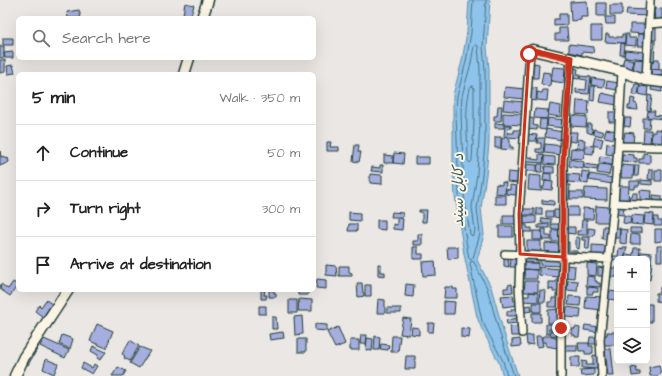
<!DOCTYPE html>
<html lang="en">
<head>
<meta charset="utf-8">
<style>
  :root { --surface:#fff; --page:#f2f2f2; --text:#222; --muted:#767676; --line:#e0e0e0 }
  body { margin:0; font-family:"Architects Daughter","Playpen Sans Arabic",sans-serif; background:var(--page); color:var(--text) }
  .controls { position:absolute; right:12px; bottom:12px; display:grid; overflow:hidden; border-radius:6px; box-shadow:0 4px 16px #0002 }
  .controls button { width:36px; height:36px; display:grid; place-items:center; padding:0; border:0; border-bottom:1px solid var(--line); background:var(--surface); color:var(--text); font:20px sans-serif }
  .stop { position:absolute; width:12px; height:12px; margin:-9px; border:3px solid #c8321e; border-radius:50%; background:#fff }
  .stop.end { background:#c8321e; border-color:#fff; box-shadow:0 1px 4px #0008 }
  .list { margin:0; padding:0; list-style:none }
  h2 { display:flex; justify-content:space-between; align-items:center; height:52px; margin:0; padding:0 16px; font-size:17px }
  h2 small { font-size:13px; font-weight:400; color:var(--muted) }
  .list li { display:grid; grid-template-columns:26px 1fr auto; gap:12px; align-items:center; box-sizing:border-box; height:56px; padding:0 16px; border-top:1px solid var(--line) }
  .list b { display:block; font-size:15px; white-space:nowrap }
  .list em { font-size:13px; font-style:normal; color:var(--muted) }
  .icon { flex:none; width:22px; height:22px; fill:none; stroke:currentColor; stroke-width:2; stroke-linecap:round; stroke-linejoin:round }
  .map { position:relative; flex:none; width:662px; height:376px; overflow:hidden }
  .search { position:absolute; background:var(--surface); box-shadow:0 4px 16px #0002; left:16px; top:16px; width:300px; height:44px; display:flex; align-items:center; gap:10px; box-sizing:border-box; padding:0 14px; border-radius:6px; color:var(--muted); font-size:15px }
  .panel { position:absolute; background:var(--surface); box-shadow:0 4px 16px #0002; left:16px; top:72px; width:300px; height:220px; border-radius:6px }
  .map>svg:first-child { display:block }
  .water { fill:#8ec3ec; stroke:#628da2 }
  .lines { fill:none; stroke-linecap:round; stroke-linejoin:round }
  .shore { stroke:#4b737e; stroke-width:1 }
  .building { fill:#a5aedf; stroke:#1f3d34 }
  .street-casing { stroke:#1f3d34; stroke-width:10 }
  .secondary-casing { stroke:#1f3d34; stroke-width:13 }
  .street { stroke:#fcf5e5; stroke-width:7 }
  .secondary { stroke:#fcf5e5; stroke-width:10 }
  .route { stroke:#c8321e; stroke-width:5 }
  .marked { fill:none; stroke:#c8321e; stroke-width:3; stroke-linejoin:round }
  .labels { text-anchor:middle; dominant-baseline:central; stroke-width:4; stroke-linejoin:round; paint-order:stroke }
  .water-label { font-size:15px; font-style:italic; fill:#3b5e62; stroke:#fcf5e5 }
</style>
</head>
<body>
<div class="map">
<svg width="662" height="376" viewBox="0 0 662 376">
  <rect width="100%" height="100%" fill="#ebe7e4"/>
  <filter id="ink" filterUnits="userSpaceOnUse"><feTurbulence type="fractalNoise" baseFrequency=".025" numOctaves="2"/><feDisplacementMap in="SourceGraphic" scale="8" xChannelSelector="R" yChannelSelector="G"/><feConvolveMatrix kernelMatrix="1 2 1 2 8 2 1 2 1" color-interpolation-filters="sRGB"/></filter>
  <g filter="url(#ink)">
    <path class="water" d="M469 0H490L487 47 489 69V143L486 175 481 208 484 235 477 260 491 287 503 330 518 376H503L499 363 481 327 477 317 464 254 455 196 453 169V95L462 61 467 32Z"/>
    <g class="lines">
      <path class="shore" d="M473 0 471 33 466 62 457 96 456 112 459 195 468 253 469 258 471 260 473 258 480 234 477 208 482 175 485 143V69L483 47 486 0
        M476 45 478 46 480 69V123L477 174 472 207 475 230 474 235 472 236 470 234 464 195 461 112 462 96 471 63 474 46Z
        M472 86 474 88V123L472 161 470 163 468 161C468 137 464 111 470 88Z
        M507 376 503 361 482 321 470 264 471 261 474 262 487 288 499 331 514 376"/>
    </g>
    <path class="building" d="M587 1 588 17H581V20L571 21 570 2Z
      M185 3 194 5 191 15 183 14Z
      M597 3H606V16H597Z
      M610 5H622V15H610Z
      M662 8V22H655L654 9Z
      M627 9 647 10V16L626 15Z
      M79 10 81 18H68L67 12Z
      M559 14H567V25L554 26V19H559Z
      M605 17H615V24H606Z
      M630 24H646V34L630 33Z
      M652 25H656V40H651Z
      M591 26H602V40H591Z
      M559 28H567L568 40H555V34H559Z
      M606 34H609V37H622V34H625V43L605 42Z
      M626 34H629V38H636V46L625 45Z
      M638 34H647V46H637Z
      M3 38H13V45H3Z
      M650 41H655L654 62 649 61Z
      M621 43 625 44 624 55H620Z
      M569 44 594 47 593 53 582 52V55L569 52Z
      M0 46H4V58H0Z
      M625 50 646 52V59L624 57Z
      M13 52V58H5L4 53Z
      M624 58 634 60 632 69 622 67Z
      M635 59 645 60 644 74 633 70Z
      M655 59H659V69H651L652 62H654Z
      M0 60H5V72L0 73Z
      M534 63 539 64 538 78H532Z
      M13 65 15 73 8 74 7 66Z
      M553 67 565 68 564 83 551 81Z
      M574 68 578 69 577 74H580L579 79 572 78Z
      M652 69 662 70V76L651 75Z
      M543 72 551 73 550 87 541 84Z
      M580 76 591 77 589 94 576 93V89L586 90 587 80 580 79Z
      M592 78 605 80 603 87 591 85Z
      M607 81 619 83 617 90 606 88Z
      M635 84H640L638 95H633Z
      M652 85 662 87V92L651 90Z
      M591 86H595L594 101 590 100Z
      M640 86 648 87 647 96 639 94Z
      M505 87 525 89 524 99 504 97Z
      M531 88H537L536 101 530 100Z
      M543 90H548L547 101 537 100V92L542 93Z
      M602 93 619 97 617 105 600 102Z
      M648 95 652 96 650 111 647 110Z
      M631 98 635 99 634 103 637 104 638 110 628 109V106H630Z
      M504 100 524 102 523 112 503 110Z
      M577 100 589 101 588 115 576 114Z
      M550 104 561 106 560 117 548 115Z
      M498 106H502L501 121H494V116H497Z
      M535 109 548 110 547 119 534 118Z
      M648 111H655L654 115 662 116V119L647 117Z
      M609 112H617L616 122H609Z
      M503 113 522 114V125L503 124Z
      M572 115 587 117 586 127 571 126Z
      M527 117 534 119 533 125 537 126V130L525 129Z
      M548 118 564 120 563 128 547 126Z
      M625 118H631L630 127 624 126Z
      M643 118H650L649 128H643Z
      M540 119H547L546 130 539 129Z
      M495 123 504 124V128H495Z
      M587 124H591V129H593L592 134 587 132Z
      M505 125H511V128H508L507 137 504 136Z
      M546 129 563 132 562 140 545 137Z
      M594 129 604 132 602 136 593 134Z
      M606 129 616 131 615 139 604 137Z
      M655 129 662 130V143L651 142 652 132H655Z
      M514 130H521V138L507 137 508 133H514Z
      M644 130H651L650 145H643Z
      M569 132H577L576 142 568 141Z
      M625 132 634 133 633 143H622V138H624Z
      M527 134 537 135 536 141H527Z
      M495 137H501V148H495Z
      M595 137 603 139 601 147 593 145Z
      M502 138 510 139V147H513V150L501 149Z
      M538 138H545L543 153 536 152V149H541V143H537Z
      M578 139 585 140 584 148H577Z
      M327 142H331L330 147H339V151H327Z
      M607 143 615 144 614 155 606 154Z
      M545 144 563 146 562 155 544 153Z
      M355 145H359L358 152H361L359 162 353 161Z
      M586 145 594 146 593 154 585 153Z
      M571 148 585 150 583 159 570 158Z
      M0 151 1 157 5 156V159L8 158 9 162 0 166Z
      M394 153 404 154 403 164 393 163Z
      M643 153 650 154V163H639V159H643Z
      M539 154 544 155 543 163 526 162V157H532V159L539 160Z
      M622 154 634 155V158H637V162L622 161Z
      M384 155 393 156V163H384Z
      M544 156 555 157V165L544 164Z
      M600 156 614 158 613 166 599 162Z
      M415 157H429V164H415Z
      M570 159 584 162 583 169 569 166Z
      M526 164 537 165V171H525Z
      M538 164H543L542 172H537Z
      M584 164 598 166 597 170 584 168Z
      M599 164 611 165 609 175 597 173Z
      M380 165H383V172L371 171 372 167 380 168Z
      M622 165 634 166 633 178H621Z
      M635 165H639L638 176H634Z
      M545 166 554 167V173H544Z
      M649 169H653V180L648 179Z
      M655 170H662V181H655Z
      M582 171 589 172 588 184 581 183Z
      M508 172 519 173 518 183 507 182Z
      M544 173 551 174V181H543Z
      M370 174 382 175V184L370 183Z
      M568 174 580 175 579 183 568 182Z
      M590 174 613 178 612 184 589 180Z
      M529 175 541 176V191L528 190Z
      M641 180 652 181V185L641 184Z
      M545 181 553 182 552 190 542 189V187H544Z
      M630 181H640L639 186H635V189H630Z
      M502 182 506 183 505 194 495 193 496 184 502 185Z
      M510 185 517 186 516 195 506 194V189L510 190Z
      M566 185H570L569 200H565Z
      M619 186H629L628 202 618 201Z
      M585 188 607 189V200L584 199Z
      M640 190 652 191 651 203 640 202Z
      M570 192H583V199H570Z
      M633 193H637V202H629L630 196H632Z
      M495 195H506V204H495Z
      M653 195 662 196V201L653 200Z
      M542 200 554 201V205L542 204Z
      M596 206 609 207 608 222H595Z
      M617 206 624 207 623 215 616 214Z
      M567 207H578V216H567Z
      M536 208H542V215H536Z
      M583 208 594 209 593 219H583Z
      M522 209H534V215H522Z
      M419 210H427L426 222H422V212H419Z
      M554 210H561L560 218 554 217Z
      M546 211H553V217H546Z
      M349 212 360 213V221L349 220Z
      M392 212 403 213V217H391Z
      M645 213 654 214 653 225 644 224Z
      M503 215H516V224H503Z
      M624 215 631 217 630 224 623 223Z
      M632 215 644 216 643 225 631 224Z
      M524 216H536V223L524 224Z
      M654 217H658V221H662V226H654Z
      M397 218 403 219 402 230 393 229V224L397 225Z
      M542 218 551 219V223H541Z
      M377 220H385V230L377 229Z
      M582 220H587V235H577V231H581Z
      M349 224H357V231H348Z
      M549 224V228H538V225Z
      M551 224H560V229H551Z
      M522 225H527V228H532V232H522Z
      M499 226H513V237H499Z
      M603 226H608L607 239H602Z
      M565 227H575V234L565 233Z
      M588 228 595 229 594 236H588Z
      M613 228H620L619 238H612Z
      M630 228H641V233H630Z
      M542 229H546V236H551V240H542Z
      M620 229 627 230 626 244 620 243Z
      M655 229H662V241L655 242Z
      M552 230H560V242H552Z
      M533 231H542V240H533Z
      M418 234H422V245H413V241H418Z
      M631 234 640 235V244H630Z
      M576 237 580 238 579 249 576 248Z
      M582 237H590L589 249H585L586 240H582Z
      M527 241H541V254H527Z
      M566 242H569V251H578V254H565Z
      M545 243 561 244V254L545 253Z
      M592 245 607 246 606 256 592 255Z
      M657 246H662V261H657Z
      M413 247H418V254H423V259H413Z
      M447 247H458V258L448 259Z
      M623 247H627L624 259 611 260 612 256H618L619 248 623 249Z
      M634 248H640L639 259H625V254L633 255Z
      M641 252 652 253 651 262H647V259H640Z
      M504 256H508L509 267 504 266Z
      M524 256 538 257V263L524 262Z
      M540 258 560 259V266L540 265Z
      M511 259H517V267H510Z
      M435 261 436 275 423 276 422 262Z
      M647 262H652L650 280 647 279Z
      M523 263H538V270L523 269Z
      M587 263 597 264 596 276 587 275Z
      M378 264H381V272H385V276L378 275Z
      M326 265 336 266 337 276 326 275Z
      M565 265 575 266 574 278 565 277Z
      M339 266H349V272L352 273V276H339Z
      M539 267 560 269 559 277 539 275Z
      M598 267 605 268 604 276H598Z
      M611 268H617V277H610Z
      M524 269 537 270V279H524Z
      M587 276 595 277V281H597V283H600V287L586 286Z
      M317 279 326 280V289L316 288Z
      M556 279H560V292H553V289L549 290V282H556Z
      M568 280 578 281 577 291 567 290Z
      M525 281H538V292H524Z
      M13 282 18 285 10 296 0 289 1 284 8 289Z
      M357 283H362L363 293H364V296L358 297Z
      M406 284 414 285 413 297 405 296Z
      M512 284 513 292 504 293V288H508V285Z
      M365 285H371V296H365Z
      M445 287H453V289H457V298H444Z
      M587 287 598 288V292H593V294H587Z
      M660 287H662V302L656 301V293H660Z
      M261 290H265L264 295H267L266 299H261Z
      M269 290H274V293H276V297H269Z
      M298 290H308V295H298Z
      M540 290 546 291 545 302H539Z
      M609 291 617 292V300L608 299Z
      M529 292 538 293V302L523 301 524 296H529Z
      M556 294H560V307H548V302H552V298H556Z
      M513 295 514 301H517L518 305 503 307 501 296Z
      M569 296 581 297 580 306 568 305Z
      M586 296 603 297 602 310 585 308Z
      M299 299 312 300V311H298Z
      M378 299 385 300V313H377Z
      M46 300 52 304 43 317 35 311 39 305 41 307Z
      M289 300H297V313H289Z
      M444 301 455 302 454 314H444Z
      M533 303H541V312H533Z
      M647 304H652V322H647Z
      M531 305 532 311 525 312 524 306Z
      M259 306H266V314H259Z
      M567 307 581 309 580 318 566 317Z
      M387 308H401V313H387Z
      M511 309H518V316H507V311H511Z
      M559 309V323H548V310Z
      M532 313H541V322H532Z
      M302 316 303 334 295 335 294 317Z
      M272 317H276L277 329H272Z
      M403 318 411 319 409 335 400 334Z
      M518 318V323L507 324 506 320Z
      M428 323H434L433 332H428Z
      M97 324 113 331 106 348 90 341Z
      M315 324 327 325V331L315 330Z
      M546 324H552V329H549V334H546Z
      M585 325 600 327 599 332 584 330Z
      M519 326V336H511L510 327Z
      M338 327 345 344 335 348 327 332Z
      M412 327 419 328V335L411 334Z
      M555 327H559L558 336 550 335 551 330H554Z
      M575 327 580 328 579 337H575V335H572V329H575Z
      M461 328 470 329 469 338 461 337Z
      M283 332 284 338 270 340 269 334Z
      M607 332H615L616 345H603L602 336 607 335Z
      M62 335 73 339 70 349 59 344Z
      M361 335H367L366 344H360Z
      M533 335V344L527 345 526 336Z
      M375 336 380 337 379 350H374Z
      M392 336H400L398 352H391Z
      M536 336H541L543 346 537 347Z
      M543 336H554V338H557V348L546 346V342H543Z
      M590 337H599V344H589Z
      M367 338 373 339 372 351 366 350Z
      M44 339 69 350 65 358 40 346Z
      M298 339H306V352H298Z
      M520 339 521 346 512 347V340Z
      M130 340 139 346 130 361 124 358 125 356 122 354Z
      M350 340H359V350H350Z
      M578 343H589V346H593V353H591V354H585V351H579Z
      M34 344 39 346 28 365 23 363Z
      M381 344 389 345 388 350 380 349Z
      M563 345H577V351H563Z
      M93 346 106 352 100 360 97 358 98 355 91 351Z
      M140 347 150 351 139 368 130 363Z
      M605 349H611L614 376H608Z
      M593 355 598 356 597 369 582 368V361L587 362 586 365H593Z
      M406 356H415V369H405Z
      M571 357H580L579 367H571Z
      M46 359 58 364 54 374 43 369Z
      M83 363 92 368 94 364 97 366 92 374 81 368Z
      M659 365 661 374 657 376H650L649 367Z
      M118 367 126 371 123 376H112Z
      M636 367 637 372H640V375L632 376 631 368Z
      M594 369V375L581 376 580 370Z"/>
    <g class="lines">
      <defs>
        <path id="street" d="M649 24 662 23
          M646 80 650 0
          M618 146 662 147
          M614 203 662 205
          M505 254 609 259
          M522 333 519 287 520 254 519 214 530 51
          M561 376V328L563 257V162L571 59
          M602 376 600 340 614 203 618 146 622 71"/>
        <path id="secondary" d="M202 18 208 0
          M530 51 533 50 622 71 646 80 662 82
          M184 74 189 58
          M15 376 24 357 68 290"/>
      </defs>
      <use href="#street" class="street-casing"/>
      <use href="#secondary" class="secondary-casing"/>
      <use href="#street" class="street"/>
      <use href="#secondary" class="secondary"/>
    </g>
  </g>
  <g class="lines" filter="url(#ink)">
    <path class="route" d="M529 54 530 51 533 50 570 59 563 162V257L561 328"/>
  </g>
  <path class="marked" d="M533 50 571 59 563 162V257L520 254 519 214 529 54Z"/>
  <g class="labels">
    <g class="water-label">
      <text transform="translate(458 190) rotate(-90)">د کابل سيند</text>
    </g>
  </g>
</svg>
<div class="controls">
<button>+</button>
<button>−</button>
<button><svg class="icon" aria-label="layers" viewBox="0 0 24 24"><path d="M12 4l9 5-9 5-9-5zM3 14l9 5 9-5"/></svg></button>
</div>
<div class="stop" style="left:529px;top:54px"></div>
<div class="stop end" style="left:561px;top:328px"></div>
<div class="search"><svg class="icon" aria-label="search" viewBox="0 0 24 24"><circle cx="10" cy="10" r="6"/><path d="M15 15l6 6"/></svg>Search here</div>
<section class="panel">
<h2>5 min<small>Walk · 350 m</small></h2>
<ul class="list">
<li><svg class="icon" aria-label="ahead" viewBox="0 0 24 24"><path d="M12 20V5M6 11l6-6 6 6"/></svg><div><b>Continue</b></div><em>50 m</em></li>
<li><svg class="icon" aria-label="right" viewBox="0 0 24 24"><path d="M7 20v-9h11M14 6l5 5-5 5"/></svg><div><b>Turn right</b></div><em>300 m</em></li>
<li><svg class="icon" aria-label="arrive" viewBox="0 0 24 24"><path d="M6 21V4h12l-3 4 3 4H6"/></svg><div><b>Arrive at destination</b></div></li>
</ul>
</section>
</div>
</body>
</html>
